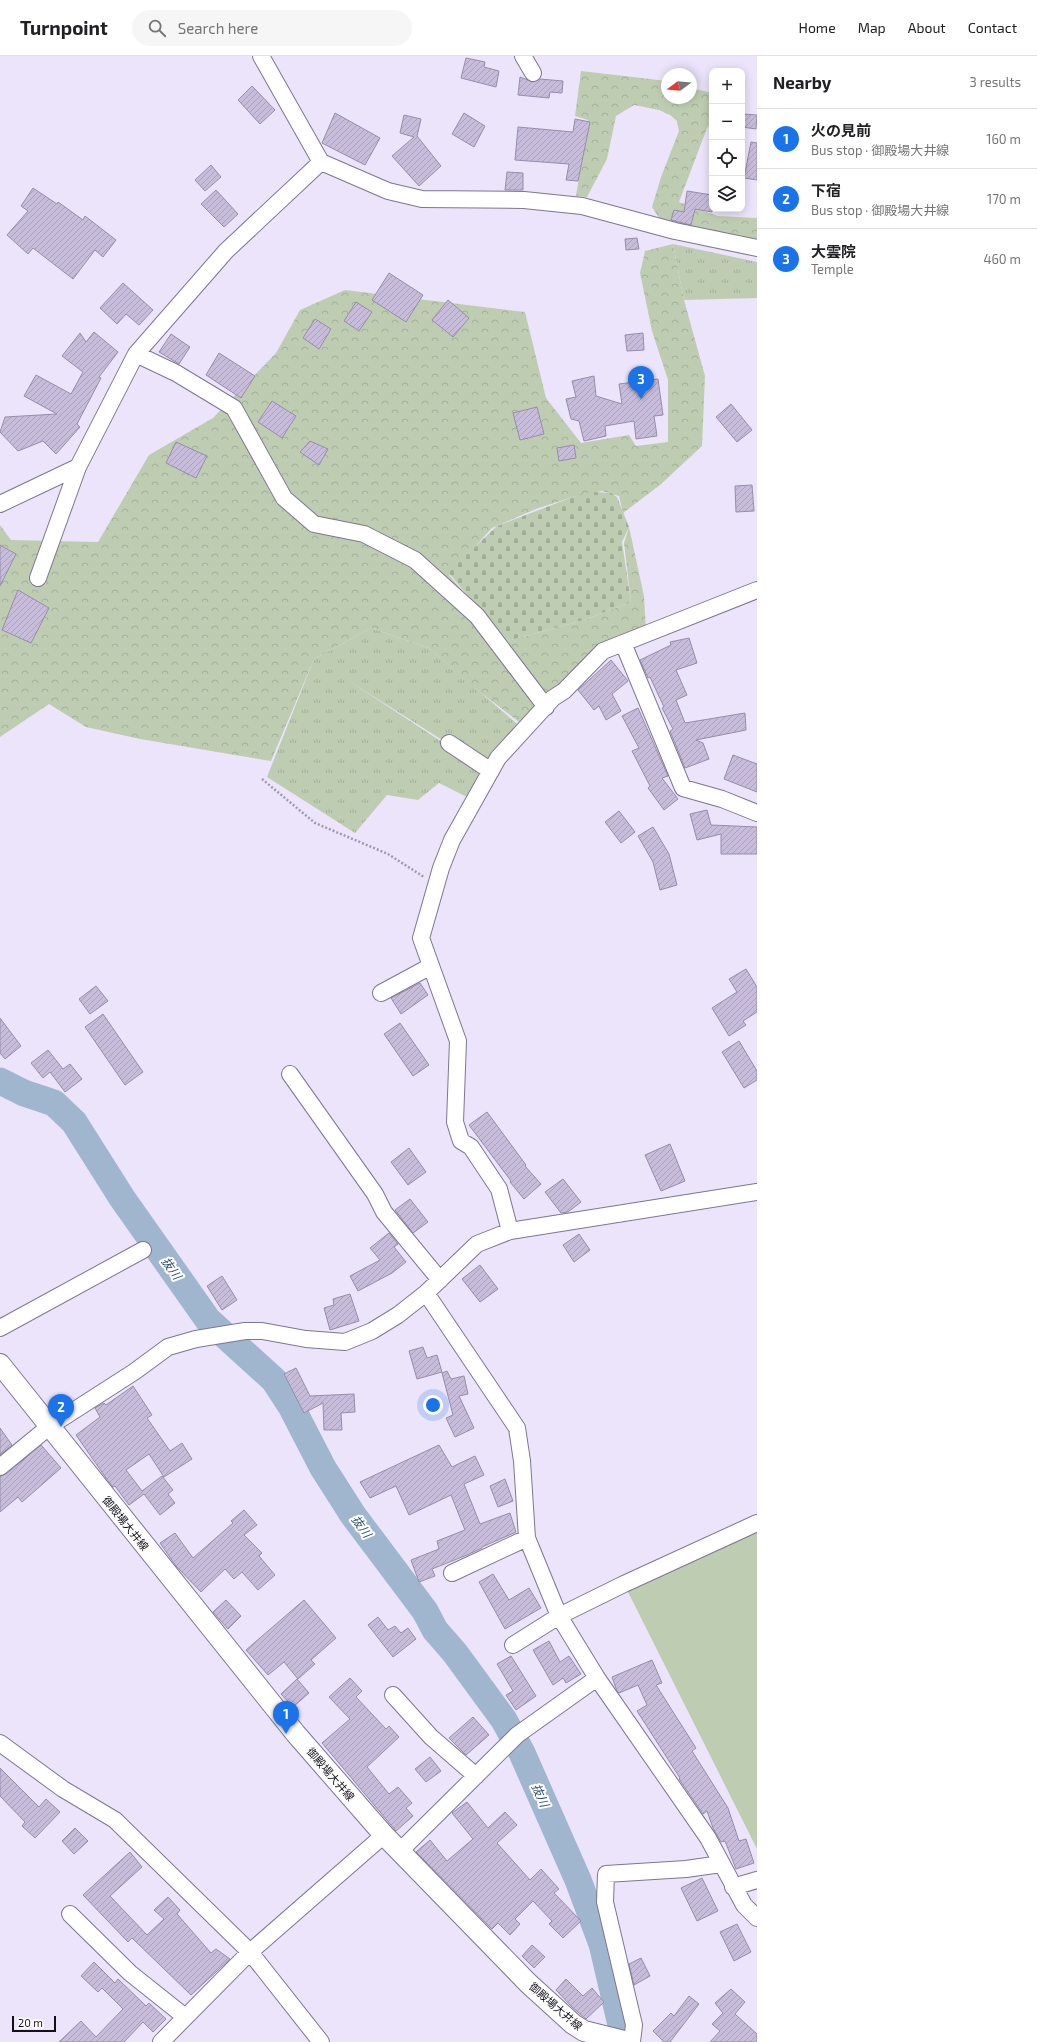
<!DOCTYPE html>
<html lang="en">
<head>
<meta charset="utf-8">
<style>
  :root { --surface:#fff; --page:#f6f6f6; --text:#202124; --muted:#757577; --line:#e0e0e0; --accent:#1a73e8 }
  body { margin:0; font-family:"Exo 2","Noto Sans JP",sans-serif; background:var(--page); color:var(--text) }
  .controls { position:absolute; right:12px; top:12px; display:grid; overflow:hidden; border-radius:8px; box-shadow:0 2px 10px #0003 }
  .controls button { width:36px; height:36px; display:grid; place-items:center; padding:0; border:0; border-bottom:1px solid var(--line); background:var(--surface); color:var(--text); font:20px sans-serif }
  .compass { position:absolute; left:661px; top:12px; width:36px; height:36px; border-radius:50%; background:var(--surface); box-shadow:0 2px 10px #0003; rotate:254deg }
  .scale { position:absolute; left:12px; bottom:10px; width:44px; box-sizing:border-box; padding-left:4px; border:2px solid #130f19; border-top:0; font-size:11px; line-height:14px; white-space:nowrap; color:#130f19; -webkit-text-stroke:3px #fff; paint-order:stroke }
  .you { position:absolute; left:433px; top:1349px; width:14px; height:14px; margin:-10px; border:3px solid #fff; border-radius:50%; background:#1a73e8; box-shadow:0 0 0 6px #1a73e833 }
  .badge { display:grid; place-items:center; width:26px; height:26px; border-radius:50%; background:var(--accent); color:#fff; font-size:13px; font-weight:700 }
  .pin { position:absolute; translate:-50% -33px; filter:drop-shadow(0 1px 2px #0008) }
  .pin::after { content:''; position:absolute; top:21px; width:14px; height:12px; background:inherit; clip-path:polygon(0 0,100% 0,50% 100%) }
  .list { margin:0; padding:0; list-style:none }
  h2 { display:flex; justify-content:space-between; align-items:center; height:52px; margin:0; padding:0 16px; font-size:17px }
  h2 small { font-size:13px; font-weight:400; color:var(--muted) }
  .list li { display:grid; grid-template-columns:26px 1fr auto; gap:12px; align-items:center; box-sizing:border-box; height:60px; padding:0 16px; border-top:1px solid var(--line) }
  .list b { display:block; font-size:15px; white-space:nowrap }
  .list p { margin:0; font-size:13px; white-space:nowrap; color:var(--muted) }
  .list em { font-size:13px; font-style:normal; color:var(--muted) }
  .icon { flex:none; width:22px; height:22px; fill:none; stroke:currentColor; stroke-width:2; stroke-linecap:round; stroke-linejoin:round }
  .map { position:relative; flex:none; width:757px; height:1986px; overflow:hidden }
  header { display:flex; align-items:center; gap:24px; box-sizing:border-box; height:56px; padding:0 20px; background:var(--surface); border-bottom:1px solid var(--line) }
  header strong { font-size:19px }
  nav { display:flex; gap:22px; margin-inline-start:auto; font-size:14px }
  .search { width:280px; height:36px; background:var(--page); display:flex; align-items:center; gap:10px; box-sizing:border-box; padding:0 14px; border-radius:22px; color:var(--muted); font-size:15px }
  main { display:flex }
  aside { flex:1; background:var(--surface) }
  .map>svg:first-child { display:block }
  .grass { fill:url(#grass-tufts) }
  .forest { fill:url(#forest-crowns) }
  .cemetery { fill:url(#cemetery-stones) }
  .pitch { fill:#becdb2 }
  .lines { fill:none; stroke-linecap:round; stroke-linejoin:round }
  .river { stroke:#a0b6cf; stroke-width:27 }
  .building { fill:url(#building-hatch); stroke:#968da9 }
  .minor-casing { stroke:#7e7690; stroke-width:18 }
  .major-casing { stroke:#7e7690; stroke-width:22 }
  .path { stroke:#a09aac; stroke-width:2.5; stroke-dasharray:2 2; stroke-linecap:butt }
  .minor { stroke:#fff; stroke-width:16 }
  .major { stroke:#fff; stroke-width:20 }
  .labels { text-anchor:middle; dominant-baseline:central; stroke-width:4; stroke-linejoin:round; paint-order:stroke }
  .street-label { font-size:11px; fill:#130f19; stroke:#fff }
  .water-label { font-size:12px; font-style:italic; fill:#2c4e72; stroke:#fff }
</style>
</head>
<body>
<header>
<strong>Turnpoint</strong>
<div class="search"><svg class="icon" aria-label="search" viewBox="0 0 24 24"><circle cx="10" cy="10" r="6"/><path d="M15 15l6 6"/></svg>Search here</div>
<nav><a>Home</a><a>Map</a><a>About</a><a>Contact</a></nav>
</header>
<main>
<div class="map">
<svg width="757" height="1986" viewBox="0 0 757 1986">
  <defs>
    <pattern id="grass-tufts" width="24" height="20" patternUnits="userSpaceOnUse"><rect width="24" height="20" fill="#becdb2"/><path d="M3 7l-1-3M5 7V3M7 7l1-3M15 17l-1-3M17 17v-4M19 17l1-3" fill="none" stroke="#a2af98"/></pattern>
    <pattern id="forest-crowns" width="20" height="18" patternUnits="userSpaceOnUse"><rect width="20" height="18" fill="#becdb2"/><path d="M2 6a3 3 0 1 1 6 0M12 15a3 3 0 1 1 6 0" fill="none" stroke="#a2af98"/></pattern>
    <pattern id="cemetery-stones" width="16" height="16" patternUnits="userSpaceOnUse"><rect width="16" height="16" fill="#becdb2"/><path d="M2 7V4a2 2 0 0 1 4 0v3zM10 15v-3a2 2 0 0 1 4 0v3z" fill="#a2af98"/></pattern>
    <pattern id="building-hatch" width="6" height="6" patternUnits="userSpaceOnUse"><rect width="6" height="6" fill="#c7bddb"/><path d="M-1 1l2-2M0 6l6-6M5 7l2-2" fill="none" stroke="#aaa1bb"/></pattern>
  </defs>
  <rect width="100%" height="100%" fill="#ebe4fb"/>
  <path class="grass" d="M673 188 757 206V242L684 244Z
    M371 572 429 592 523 673 491 715 349 625 488 716 471 743 439 727 418 744 387 739 355 777 267 721 314 603Z"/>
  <path class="forest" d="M581 15 667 25V42H691V32L712 37V66L707 72 679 146 718 160 757 162V192L661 165 652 151 661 121 679 75 677 65 670 59 659 54 634 49 616 60 607 103 587 141 576 140 588 64 575 60Z
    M673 188 684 244 705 320 702 390 660 429 623 457 619 440 602 435 576 440 536 453 492 472 449 519 475 549 500 587 584 564 631 546 624 487 629 471 644 540 646 574 623 588 523 669 471 629 429 592 371 572 314 603 271 705 140 683 86 671 49 648 0 681V469L11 484 98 486 149 399 213 362 276 297 300 254 345 234 525 256 546 342 581 387 629 379 636 390 668 386V324L652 275 640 217 645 195Z"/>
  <path class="cemetery" d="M594 436 611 437 617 441 629 471 622 486 631 546 584 564 500 587 474 547 448 516 497 470 578 439Z"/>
  <path class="pitch" d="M757 1467V1793L624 1528Z"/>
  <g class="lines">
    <path class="river" d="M0 1025 24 1037 54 1047 74 1066 122 1142 208 1264 274 1324 291 1350 323 1412 353 1459 425 1555 435 1574 455 1597 504 1664 522 1697 578 1824 602 1888 621 1969 618 1986"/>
  </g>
  <path class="building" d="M466 2 485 6 484 11 499 15 496 31 461 22Z
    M520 21 533 26 540 23 563 25 562 37 550 36 549 42 518 39Z
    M252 30 275 54 260 68 238 44Z
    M335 57 380 82 365 109 322 87Z
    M464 57 485 70 474 91 452 78Z
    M742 58 757 59 756 73 742 71Z
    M404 59 421 63 417 80 441 110 419 130 392 100 414 81 400 77Z
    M575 63 590 66 578 125 566 124 569 108 515 104 518 71 573 76Z
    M751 86 757 87V124L744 122Z
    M211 109 221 121 205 135 195 124Z
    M507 116 523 117V134H505Z
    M33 132 57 148 58 146 83 164 85 160 116 184 103 201 95 194 73 223 33 192 28 198 7 179 28 155 21 150Z
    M216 134 238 158 224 171 201 148Z
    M687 135 712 139V156L695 153 691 169 671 164 674 154 684 156Z
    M637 182 639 193 626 194 625 183Z
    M389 217 423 239 406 266 372 244Z
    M123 227 153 254 139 269 126 258 117 268 100 252Z
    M448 244 469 262 453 281 432 264Z
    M356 246 372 256 359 275 344 265Z
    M315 263 331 273 319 293 303 282Z
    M94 276 118 296 99 321 101 322 77 368 80 371 56 398 43 385 18 395 0 376 5 361 57 358 24 340 36 319 71 338 83 316 62 300 80 277 86 286Z
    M643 277 644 294 627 295 625 279Z
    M171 278 190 291 179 308 159 296Z
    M219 297 255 320 241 342 206 319Z
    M594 320 596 340 622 348 619 328 658 323 663 359 654 360 657 380 636 383 634 365 605 370 606 380 584 385 579 365 571 363 566 343 576 341 572 325Z
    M272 345 296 360 282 382 258 366Z
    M731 348 752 374 737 386 716 361Z
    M537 351 544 378 520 384 513 357Z
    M310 385 328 393 319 409 300 396Z
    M176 386 207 400 196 422 166 407Z
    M574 389 576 402 559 405 557 392Z
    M752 429 754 455 736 456 735 430Z
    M0 489 16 498 0 530Z
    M18 534 49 552 31 587 2 574Z
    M689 582 697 607 676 614 687 639 676 644 685 667 745 657 746 674 696 684 703 687 709 703 685 712 670 675 673 673 662 652 664 651 650 621 648 622 640 604 671 589 670 586Z
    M611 604 628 625 612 638 621 655 606 664 599 650 594 654 578 634Z
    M638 652 668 720 662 722 678 743 664 754 648 732 650 730 632 695 639 692 622 660Z
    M733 699 757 708V736L724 723Z
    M707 754 711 769 757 771V798H721V778L697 784 690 758Z
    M619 755 635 776 621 787 605 766Z
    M653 771 669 798 677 829 660 834 653 806 638 780Z
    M746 913 757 931V956L743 965 746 969 729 980 712 952 737 936 729 923Z
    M420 927 428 939 401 958 391 942Z
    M96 930 108 945 90 958 79 943Z
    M103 958 143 1016 125 1029 85 971Z
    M0 962 21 990 5 1003 0 997Z
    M400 967 429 1009 413 1020 384 978Z
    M739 985 757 1015V1024L744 1032 722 996Z
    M48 994 63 1013 70 1008 82 1023 65 1036 50 1016 43 1022 31 1007Z
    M487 1056 526 1109 525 1110 541 1128 524 1143 510 1126 511 1125 469 1069Z
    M670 1088 685 1125 661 1135 645 1099Z
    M409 1092 426 1116 408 1129 391 1106Z
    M563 1123 581 1146 568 1156 561 1157 545 1136Z
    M410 1143 428 1166 413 1177 395 1154Z
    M389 1177 398 1188 394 1191 406 1206 392 1217 358 1235 350 1220 380 1204 370 1192Z
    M579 1178 590 1194 574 1206 563 1189Z
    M480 1209 498 1233 480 1246 462 1223Z
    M222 1220 237 1244 222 1254 207 1230Z
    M350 1238 359 1265 330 1274 324 1252 334 1249 333 1243Z
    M423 1291 427 1302 437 1299 442 1316 417 1323 409 1295Z
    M296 1312 310 1340 354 1338 355 1356 341 1357 342 1374H324L323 1347 304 1357 284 1318Z
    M447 1315 451 1323 464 1320 468 1338 459 1340 474 1372 455 1381 446 1362 453 1359 442 1317Z
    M133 1330 152 1359 147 1362 170 1395 182 1387 192 1403 164 1421 149 1398 126 1414 142 1435 162 1420 173 1434 168 1438 175 1447 160 1459 144 1438 129 1449 115 1430 113 1431 106 1422 76 1379 100 1361 95 1352 104 1347 106 1349Z
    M0 1372 12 1389 0 1399Z
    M41 1389 61 1412 22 1446 18 1441 0 1456V1420L6 1418Z
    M439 1389 452 1411 475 1400 484 1419 464 1428 480 1468 510 1457 516 1476 482 1491V1492L467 1499 432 1513 435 1520 419 1526 411 1504 439 1493 437 1485 465 1474 451 1439 409 1459 396 1430 370 1442 360 1426Z
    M505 1423 513 1445 498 1451 490 1430Z
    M244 1454 257 1469 244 1479 262 1497 259 1500 275 1519 258 1534 242 1516 234 1523 225 1513 201 1536 176 1510 160 1487 175 1477 193 1502 233 1467 231 1465Z
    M493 1518 509 1544 529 1532 541 1552 505 1573 479 1526Z
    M226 1544 241 1560 228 1573 213 1556Z
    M304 1544 336 1582 311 1604 315 1608 298 1623 284 1606 268 1619 246 1594Z
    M378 1561 388 1574 395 1570 401 1577 408 1572 416 1583 393 1601 368 1569Z
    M549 1585 560 1606 569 1600 581 1618 566 1627 563 1622 553 1629 533 1594Z
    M511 1600 536 1640 516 1654 506 1639 513 1635 497 1608Z
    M652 1604 662 1627 656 1629 696 1692 692 1695 728 1752 739 1785 746 1783 754 1807 736 1813 725 1785 721 1786 713 1772 707 1755 703 1758 679 1723 680 1722 637 1655 647 1649 638 1629 619 1637 617 1635 612 1621Z
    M350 1622 362 1635 356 1641 386 1673 389 1670 399 1681 367 1711 389 1738 398 1731 412 1747 406 1752 413 1760 396 1775 322 1687 350 1663 329 1641Z
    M297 1623 309 1637 293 1651 281 1638Z
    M473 1661 489 1679 466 1699 449 1682Z
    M430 1701 441 1715 426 1726 415 1713Z
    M0 1712 39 1751 46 1743 60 1756 35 1782 22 1770 25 1766 0 1740Z
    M467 1746 488 1772 505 1756 517 1769 497 1787 530 1824 541 1813 559 1833 554 1837 581 1865 563 1882 549 1868 552 1865 533 1845 515 1863 520 1868 510 1879 498 1867 492 1873 416 1796 430 1784 447 1805 473 1783 452 1757Z
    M75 1772 88 1785 74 1798 62 1785Z
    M130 1796 142 1811 110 1840 147 1879 164 1863 154 1854 168 1841 180 1854 177 1858 211 1897 216 1893 230 1903 191 1939 132 1882 128 1886 83 1839Z
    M702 1822 718 1855 697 1865 681 1832Z
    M737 1868 751 1896 734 1905 720 1876Z
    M532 1889 545 1901 534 1912 522 1900Z
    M641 1902 650 1920 634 1929 629 1908Z
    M94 1906 115 1927 118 1923 146 1950 149 1947 166 1963 153 1976 143 1966 124 1986H59L81 1965 96 1981 123 1953 102 1932 98 1936 81 1920Z
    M566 1923 583 1940 592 1932 604 1946 586 1963 572 1951 556 1934Z
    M731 1933 745 1946 735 1958 757 1978V1986H710L720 1975 712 1968 723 1957 715 1947Z
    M689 1940 699 1948 670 1986H664L653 1975 671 1957 674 1960Z"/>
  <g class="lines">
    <defs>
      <path id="minor" d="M261 0 321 106 388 135 422 143 524 144 582 150 675 175 757 192
        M523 0 533 17
        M136 298 176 317 234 352 284 442 314 468 364 478 415 504 477 560 546 651
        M0 448 78 411 136 298 226 195 321 106
        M38 522 78 411
        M623 587 683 732 722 743 757 757
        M449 687 491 715
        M381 937 431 910
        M290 1018 375 1138 384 1156 440 1224
        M510 1175 499 1133 471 1091 461 1085 455 1066 458 985 421 882 441 812 452 784 498 702 553 642 564 635 603 595 757 534
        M426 1237 517 1372 522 1405 527 1482 559 1560 597 1622 708 1782 744 1849 757 1862
        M0 1272 143 1194
        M0 1411 50 1370 134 1316 168 1291 196 1283 245 1275H262L306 1283 345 1286 372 1275 398 1259 426 1237 477 1188 510 1175 757 1136
        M452 1517 527 1482
        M513 1589 559 1560 624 1528 757 1467
        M393 1639 431 1681 476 1720
        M0 1687 63 1733 115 1764 250 1896 321 1986
        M400 1795 517 1679 597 1622
        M733 1831 757 1824
        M70 1858 130 1917 184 1960
        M161 1986 250 1896 384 1779
        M632 1986 634 1969 605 1846 606 1818 686 1813 721 1808"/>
      <path id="major" d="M0 1308 296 1678 384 1779 528 1927 573 1968 584 1975 628 1986"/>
    </defs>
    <use href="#minor" class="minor-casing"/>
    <use href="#major" class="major-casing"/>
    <path class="path" d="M262 723 315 767 388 798 424 821"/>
    <use href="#minor" class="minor"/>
    <use href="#major" class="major"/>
  </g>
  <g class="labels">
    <g class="street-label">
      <text transform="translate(126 1467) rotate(51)">御殿場大井線</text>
      <text transform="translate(331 1718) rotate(49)">御殿場大井線</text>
      <text transform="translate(556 1950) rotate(41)">御殿場大井線</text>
    </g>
    <g class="water-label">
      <text transform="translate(172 1212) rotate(55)">抜川</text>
      <text transform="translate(362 1470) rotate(54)">抜川</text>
      <text transform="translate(541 1739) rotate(66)">抜川</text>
    </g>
  </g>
</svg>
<div class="controls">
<button>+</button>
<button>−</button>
<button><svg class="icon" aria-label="locate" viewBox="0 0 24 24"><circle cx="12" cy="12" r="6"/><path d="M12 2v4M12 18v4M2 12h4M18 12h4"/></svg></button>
<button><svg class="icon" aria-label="layers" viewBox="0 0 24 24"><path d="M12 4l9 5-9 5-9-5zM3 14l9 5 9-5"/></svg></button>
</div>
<svg class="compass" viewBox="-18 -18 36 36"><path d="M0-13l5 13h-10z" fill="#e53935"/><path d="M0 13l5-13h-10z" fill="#757577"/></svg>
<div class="scale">20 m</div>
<div class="you"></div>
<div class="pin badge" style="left:286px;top:1678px">1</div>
<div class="pin badge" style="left:61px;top:1371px">2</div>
<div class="pin badge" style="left:641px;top:343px">3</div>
</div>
<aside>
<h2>Nearby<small>3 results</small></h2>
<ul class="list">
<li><span class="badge">1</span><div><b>火の見前</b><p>Bus stop · 御殿場大井線</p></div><em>160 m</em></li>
<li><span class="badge">2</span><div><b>下宿</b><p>Bus stop · 御殿場大井線</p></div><em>170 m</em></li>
<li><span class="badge">3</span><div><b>大雲院</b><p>Temple</p></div><em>460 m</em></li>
</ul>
</aside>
</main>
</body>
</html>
